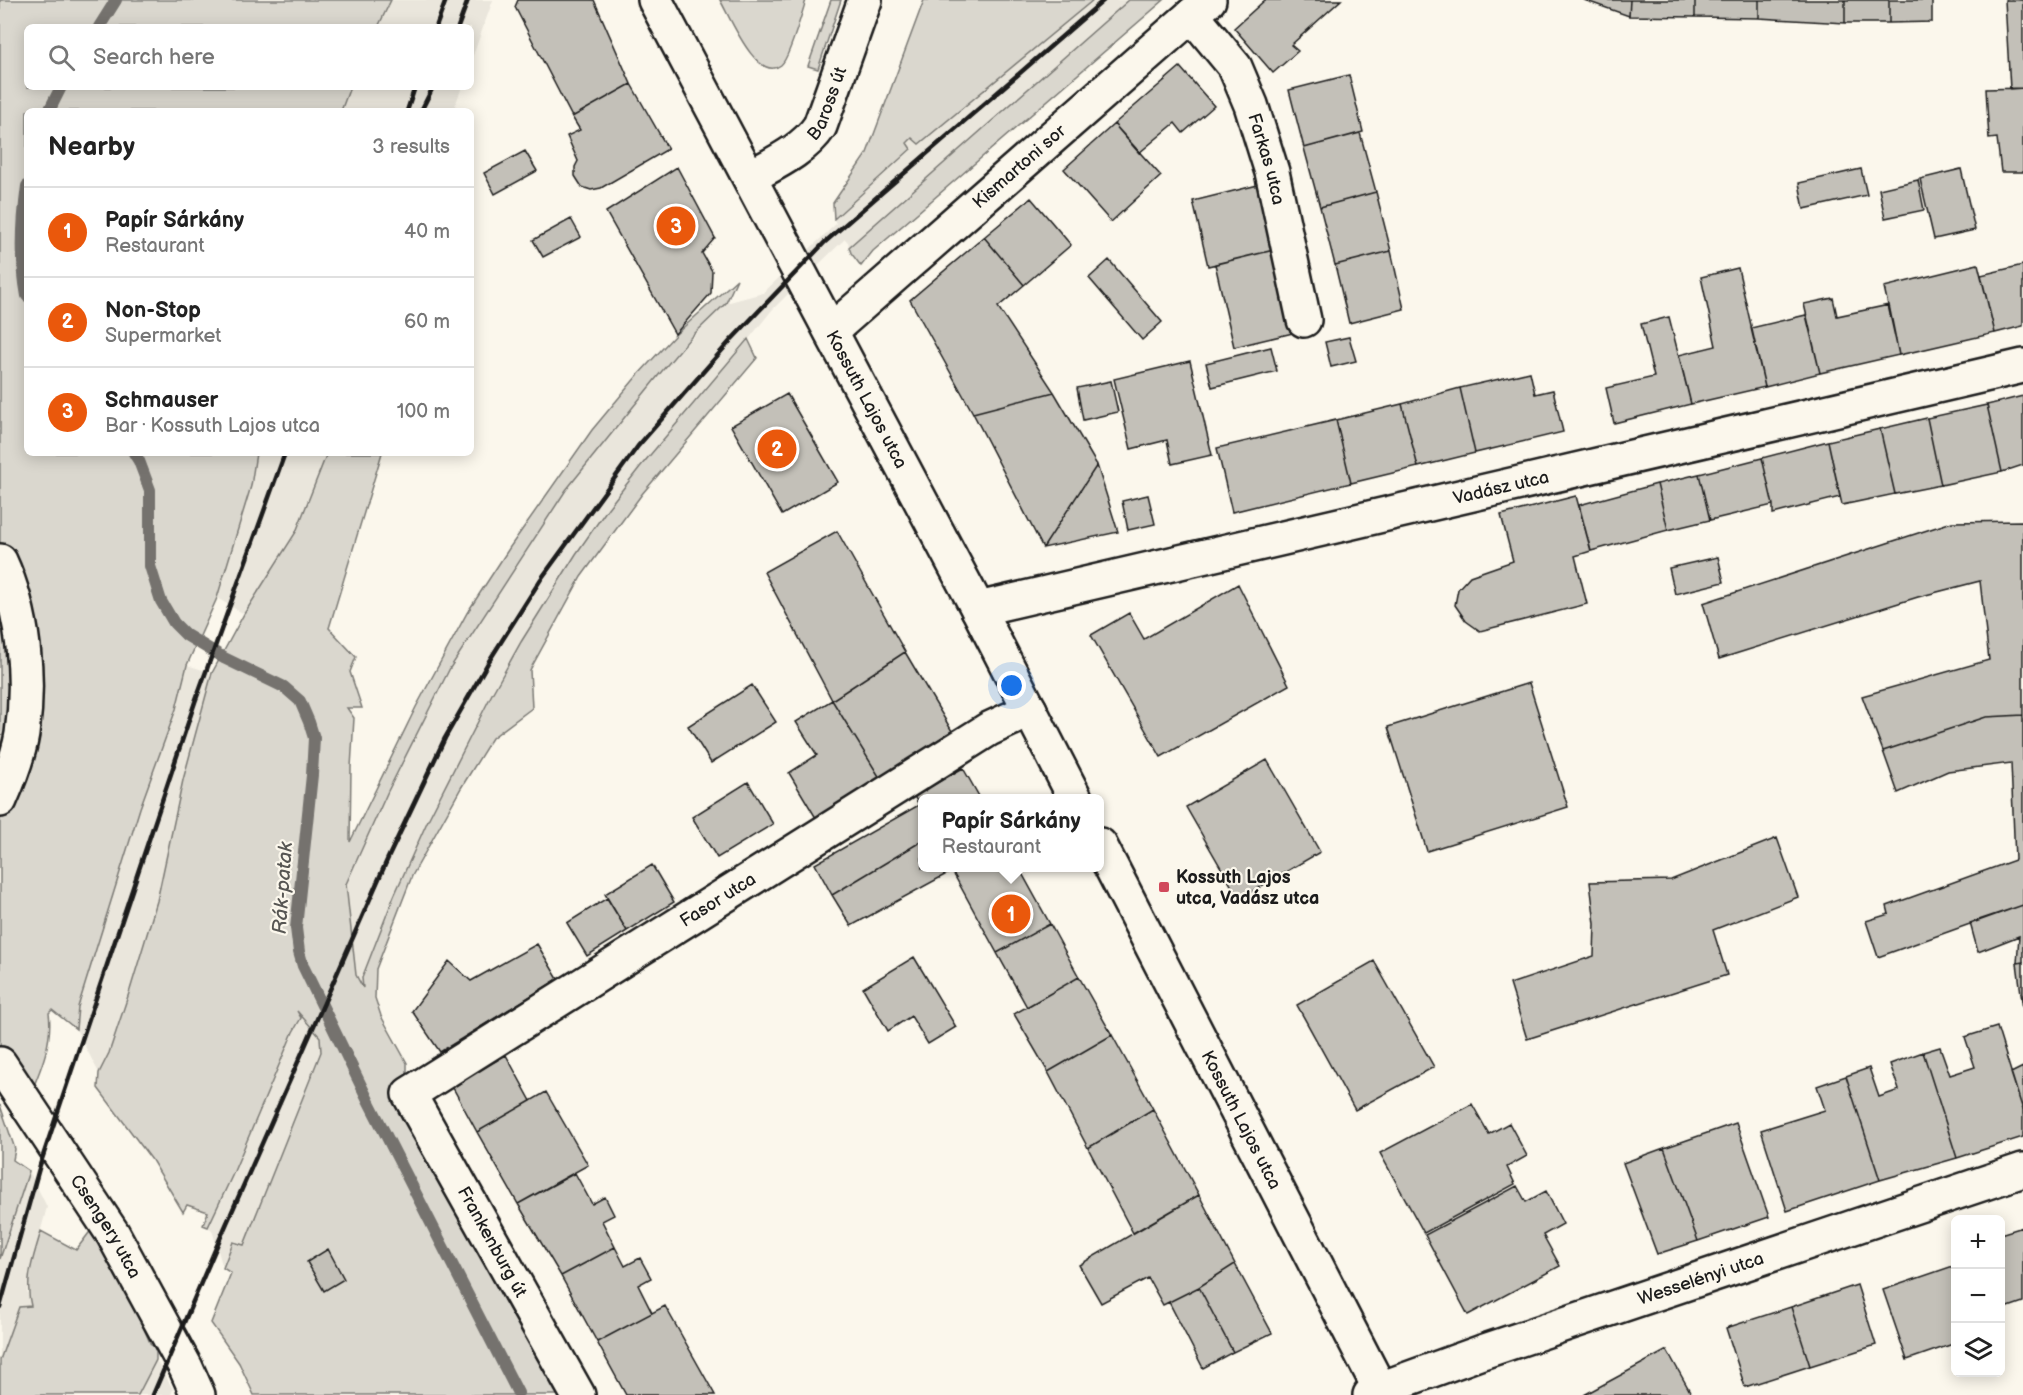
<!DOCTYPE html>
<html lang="en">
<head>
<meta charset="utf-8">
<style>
  :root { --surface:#fff; --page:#f2f2f2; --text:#222; --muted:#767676; --line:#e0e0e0; --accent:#ea580c }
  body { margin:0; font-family:"Balsamiq Sans",sans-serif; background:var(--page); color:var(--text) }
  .controls { position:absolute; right:18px; bottom:18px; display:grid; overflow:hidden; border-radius:9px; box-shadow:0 3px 15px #0003 }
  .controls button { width:54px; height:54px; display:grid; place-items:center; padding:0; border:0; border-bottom:2px solid var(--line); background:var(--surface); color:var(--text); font:30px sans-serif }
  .you { position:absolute; left:1012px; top:686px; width:21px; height:21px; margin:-15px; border:4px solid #fff; border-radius:50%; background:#1a73e8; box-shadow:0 0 0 9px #1a73e833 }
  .badge { display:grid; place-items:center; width:39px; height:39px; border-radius:50%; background:var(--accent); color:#fff; font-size:20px; font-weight:700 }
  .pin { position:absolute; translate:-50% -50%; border:3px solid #fff; box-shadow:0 2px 6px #0006 }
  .popup { position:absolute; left:918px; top:794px; width:186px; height:78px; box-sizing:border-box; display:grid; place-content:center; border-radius:9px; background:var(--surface); filter:drop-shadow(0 2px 4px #0005); font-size:20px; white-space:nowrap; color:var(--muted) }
  .popup b { font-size:22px; color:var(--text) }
  .popup::after { content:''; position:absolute; left:50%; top:100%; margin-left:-12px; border:12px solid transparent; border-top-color:var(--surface) }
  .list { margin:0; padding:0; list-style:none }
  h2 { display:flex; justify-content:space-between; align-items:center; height:78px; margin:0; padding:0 24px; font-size:26px }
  h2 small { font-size:20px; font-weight:400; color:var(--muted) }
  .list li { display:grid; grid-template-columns:39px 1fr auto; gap:18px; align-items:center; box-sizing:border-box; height:90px; padding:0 24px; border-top:2px solid var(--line) }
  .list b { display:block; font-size:22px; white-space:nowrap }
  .list p { margin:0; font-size:20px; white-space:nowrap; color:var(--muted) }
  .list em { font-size:20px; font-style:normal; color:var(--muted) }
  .icon { flex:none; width:33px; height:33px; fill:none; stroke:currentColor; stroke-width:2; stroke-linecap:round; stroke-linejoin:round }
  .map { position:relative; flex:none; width:2023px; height:1395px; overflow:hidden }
  .search { position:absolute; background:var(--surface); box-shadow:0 3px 15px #0003; left:24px; top:24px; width:450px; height:66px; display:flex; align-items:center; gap:15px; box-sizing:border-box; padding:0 21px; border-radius:9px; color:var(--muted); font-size:22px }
  .panel { position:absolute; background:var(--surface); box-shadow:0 3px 15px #0003; left:24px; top:108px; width:450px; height:348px; border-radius:9px }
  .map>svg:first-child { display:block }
  .built { fill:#eae6dc }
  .green { fill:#dad7ce; stroke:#7b7a75; stroke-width:1.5 }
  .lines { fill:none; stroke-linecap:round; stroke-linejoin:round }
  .stream { stroke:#74726e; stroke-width:12 }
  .building { fill:#c3c0b8; stroke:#1c1c1c; stroke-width:1.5 }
  .minor-casing { stroke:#1c1c1c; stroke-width:38 }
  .tertiary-casing { stroke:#1c1c1c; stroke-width:38 }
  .secondary-casing { stroke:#1c1c1c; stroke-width:38 }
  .minor { stroke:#fbf7ec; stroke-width:33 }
  .tertiary { stroke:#fbf7ec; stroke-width:33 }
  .secondary { stroke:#fbf7ec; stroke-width:33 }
  .rail { stroke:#1c1c1c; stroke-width:4.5 }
  .poi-dot { fill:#d1495b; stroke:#fbf7ec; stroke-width:2 }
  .labels { text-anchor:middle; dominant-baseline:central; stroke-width:4.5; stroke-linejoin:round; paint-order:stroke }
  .street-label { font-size:18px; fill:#1c1c1c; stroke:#fbf7ec }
  .poi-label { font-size:18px; font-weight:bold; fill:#1c1c1c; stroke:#fbf7ec; text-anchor:start }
  .water-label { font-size:20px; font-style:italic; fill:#575653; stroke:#fbf7ec }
</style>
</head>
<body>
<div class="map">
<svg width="2023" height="1395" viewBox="0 0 2023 1395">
  <rect width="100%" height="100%" fill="#fbf7ec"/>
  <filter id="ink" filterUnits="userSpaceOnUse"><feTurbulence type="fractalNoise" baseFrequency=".0167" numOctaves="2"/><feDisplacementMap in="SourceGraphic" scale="12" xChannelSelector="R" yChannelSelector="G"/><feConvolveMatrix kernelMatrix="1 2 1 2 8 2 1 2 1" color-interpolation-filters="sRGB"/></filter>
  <g filter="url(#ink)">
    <path class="built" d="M391 0H493L471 61V27H378Z
      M1093 0H1129L857 242 849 247 848 242 845 239 794 288 772 310 720 375 667 435 608 508 551 593 492 694 428 820 394 896 364 990 356 975 346 884 388 791 450 668 566 490 662 371 716 312 726 303 763 293 836 224 834 219 911 150 907 143 912 138 919 143Z
      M350 87H462L453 111H341Z
      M256 453H327L296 532 244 614 217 598 251 486Z
      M187 665 212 673 183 780 157 901 130 990 109 1053 99 1073 76 1029 78 1007 140 808 176 709Z
      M294 1007 320 1037 321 1052 244 1245 233 1242 223 1268 212 1230 208 1227 232 1176 293 1032 301 1018Z
      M29 1171 47 1207 31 1267 27 1291 32 1306 19 1307 0 1360V1259Z
      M156 1360 173 1389 171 1395H138Z"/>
    <path class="green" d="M0 0H391L378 27H27V87H350L341 111H27V453H256L251 486 217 598 187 665 176 709 140 808 78 1007 76 1029 52 1010 49 1013C54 1048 34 1083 22 1115L0 1091Z
      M720 0H806C802 13 789 59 781 65 757 84 729 15 720 0Z
      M831 0H841L818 69 808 66Z
      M924 0H1093L919 144 912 138 907 143 911 149 834 219 833 203 867 153Z
      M1129 0H1164L873 251 861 266 851 253 849 247Z
      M737 279 726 303 691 337 662 371 566 490 450 668 388 791 346 884 356 975 363 988 362 978 394 896 428 820 492 694 521 642 576 554 608 508 640 467 748 339 757 358 642 494 581 577 530 670 532 708 492 738 461 788 412 876 376 969 375 998 381 1016 407 1063V1074L404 1083 562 1395H254L239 1363 211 1323 231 1273 223 1268 233 1242 244 1245 321 1052 320 1037 297 1011 301 1018 293 1032 232 1176 208 1227 203 1225 208 1212 187 1205 183 1212 152 1160 98 1088 99 1073 109 1053 130 990 157 901 183 780 212 673 244 614 296 532 327 453H382L329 628 356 657 350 672 362 708H347L354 718 351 767 350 842 416 707 467 613 510 547 592 430 637 376 676 334Z
      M0 1105 15 1149 13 1160 29 1171 0 1259Z
      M92 1229 137 1313 151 1345 156 1347V1360L138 1395H0V1360L19 1307 31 1306C24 1279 34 1257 41 1231L76 1250Z"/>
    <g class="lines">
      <path class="stream" d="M99 27 116 0
        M49 111 61 87
        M27 186C22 223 20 259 27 296
        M134 453 139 461 150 490V566L161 601 174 623 186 635 224 658 284 687 300 701 309 722 314 738 312 775 296 928 299 952 303 966 369 1102 518 1393"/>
    </g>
    <path class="building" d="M518 0H594L631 84 572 117 515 7Z
      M1265 0H1341L1291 45 1298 51 1273 73 1234 28Z
      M1584 0H1630L1629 16Z
      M1630 0H1695V17L1629 16Z
      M1695 0H1759V18L1695 17Z
      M1759 0H1845V23L1759 18Z
      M1845 0H1889V23H1845Z
      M1889 0H1932V22L1889 23Z
      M2005 0H2023V88L2010 89Z
      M1180 67 1214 106 1183 133 1175 123 1139 153 1114 124Z
      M1349 75 1363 132 1304 148 1289 90Z
      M631 84 668 149 601 188 591 190 582 187 575 176V167L578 161 567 136 580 130 572 117Z
      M2023 88V172H2001L1997 138 1989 139 1986 89Z
      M1114 124 1161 176 1111 222 1064 169Z
      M1360 133 1376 192 1320 207 1304 148Z
      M525 151 537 171 495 194 484 173Z
      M677 167 715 238 702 253 712 271 711 293 675 334 606 212Z
      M1861 169 1867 195 1804 209 1799 183Z
      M1961 169 1975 230 1934 239 1920 179Z
      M1918 180 1924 210 1885 218 1879 189Z
      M1258 185 1274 250 1208 266 1193 201Z
      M1376 192 1391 251 1335 265 1320 207Z
      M1031 198 1071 245 1024 285 984 237Z
      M571 219 581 237 543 257 533 240Z
      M984 237 1024 285 998 307 1054 392 973 413 910 300Z
      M1274 250 1293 333 1234 347 1215 264Z
      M1391 251 1404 309 1349 323 1335 265Z
      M1109 260 1162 322 1142 340 1089 278Z
      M1978 264 1995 333 1899 355 1884 287Z
      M2023 265V326L1995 333 1981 275Z
      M1738 268 1765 387 1691 404 1679 355 1716 346 1701 277Z
      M1833 298 1837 316 1889 305 1899 355 1820 373 1804 304Z
      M1806 315 1820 373 1765 387 1751 328Z
      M1669 317 1691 404 1614 423 1606 388 1654 377 1641 324Z
      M1349 337 1356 361 1331 367 1325 342Z
      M1271 347 1277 371 1212 387 1206 363Z
      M1190 361 1212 455 1172 464 1167 440 1131 449 1114 379Z
      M1530 372 1535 394 1553 390 1563 432 1475 453 1460 388Z
      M1111 381 1118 412 1083 420 1077 388Z
      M1460 388 1475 453 1418 467 1402 404Z
      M1054 392 1097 465 1043 548 973 413Z
      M787 394 838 482 782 515 731 426Z
      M2023 396V465L2002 472 1987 405Z
      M1402 404 1418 467 1351 483 1336 420Z
      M1987 405 2002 472 1941 485 1927 418Z
      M1927 418 1941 485 1895 494 1880 429Z
      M1336 420 1351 483 1232 512 1217 448Z
      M1880 429 1895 494 1842 505 1828 441Z
      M1828 441 1840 497 1773 514V505L1762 458Z
      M1762 458 1773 505 1710 520 1699 474Z
      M1097 465 1118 532 1043 548Z
      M1699 474 1710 520 1668 530 1657 484Z
      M1657 484 1668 530 1591 551 1579 505Z
      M1148 495 1155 524 1128 530 1122 501Z
      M1576 496 1591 551 1575 556 1587 604 1480 631 1466 621 1455 605 1458 589 1470 576 1513 561 1501 515Z
      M2023 521V715L1986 717 1883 751 1862 696 1989 660 1980 581 1918 597 1719 659 1703 603 1952 522Z
      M837 531 905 652 832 700 764 572Z
      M1718 557 1724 582 1675 594 1669 568Z
      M1238 584 1289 685 1161 757 1091 635 1129 613 1144 639Z
      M905 652 952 731 880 778 832 700Z
      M1529 683 1568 807 1427 851 1388 727Z
      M752 685 776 722 711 763 688 726Z
      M832 700 880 778 816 818 789 773 817 755 796 722Z
      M2023 715V905L1878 957 1866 921 1889 914 1887 906 2015 860 2011 763 1948 771 1898 793 1883 751 1986 717Z
      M1267 760 1320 852 1239 899 1186 807Z
      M963 768 980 798H922V841L832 895 815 864 919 805 914 796Z
      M748 782 773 824 717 858 692 817Z
      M1777 838 1798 897 1713 930 1727 975 1527 1039 1510 984 1594 956 1595 924 1590 882 1671 880Z
      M922 841V868H1019L1050 924 997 953 952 871 851 926 832 895Z
      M652 865 674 902 627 931 605 894Z
      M607 898 627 931 587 956 567 923Z
      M2023 905V962L2017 963 2019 936 1978 952 1970 923Z
      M1050 924 1079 977 1027 1007 997 953Z
      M537 944 558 979 440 1052 412 1011 449 961 471 981Z
      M914 957 956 1027 928 1044 911 1016 888 1031 863 988Z
      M1374 961 1434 1067 1355 1110 1297 1005Z
      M2023 962V1009L2017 963Z
      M1079 977 1112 1035 1048 1072 1014 1014Z
      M1997 1027 2023 1110V1137L1957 1158 1923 1052 1940 1047 1950 1075 1975 1067 1965 1037Z
      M1112 1035 1153 1109 1088 1148 1048 1072Z
      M1923 1052 1957 1158 1880 1180 1846 1076 1869 1068 1879 1097 1899 1090 1890 1064Z
      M506 1055 531 1101 477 1132 452 1086Z
      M2023 1067V1110L2011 1073Z
      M1846 1076 1880 1180 1787 1211 1761 1130 1825 1110 1817 1086Z
      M546 1092 588 1165 518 1204 477 1132Z
      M1472 1104 1489 1134 1509 1123 1527 1156 1507 1167 1515 1184 1424 1233 1380 1153Z
      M1153 1109 1199 1195 1133 1233 1088 1148Z
      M1736 1123 1769 1217 1698 1241 1664 1148Z
      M1664 1148 1698 1241 1657 1254 1623 1163Z
      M575 1173 592 1204 605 1197 614 1215 602 1221 615 1247 561 1276 518 1204Z
      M1517 1186 1526 1202 1546 1191 1563 1224 1543 1235 1560 1266 1468 1315 1425 1235Z
      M1199 1195 1235 1264 1199 1287 1163 1305 1148 1278 1101 1303 1079 1265Z
      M2023 1227V1302L2000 1310V1234Z
      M615 1247 625 1266 640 1258 651 1278 638 1285 652 1313 597 1342 561 1276Z
      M328 1249 344 1279 324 1291 307 1262Z
      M1235 1264 1272 1333 1233 1352 1199 1287Z
      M1956 1265V1343L1907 1360 1883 1290Z
      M1857 1285 1876 1345 1810 1366 1791 1307Z
      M1199 1287 1233 1352 1203 1368 1169 1302Z
      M665 1306 715 1395H626L597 1342Z
      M1791 1307 1810 1366 1745 1387 1726 1328Z
      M1667 1350 1692 1395H1584Z"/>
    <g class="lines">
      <defs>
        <g id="minor">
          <path id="s1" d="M1192 15 1235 67 1251 105 1272 172 1304 320"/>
          <path id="s2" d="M750 177C775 163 804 150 820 126L865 0"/>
          <path id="s3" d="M831 331 1209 0"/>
          <path d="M0 561C24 613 30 678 22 734 19 753 8 782 0 800"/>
          <path id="s4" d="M978 609 2023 366"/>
          <path id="s5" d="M578 1395 409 1094 989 729 1030 710"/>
          <path id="s6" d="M1370 1395 1380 1389 1482 1352 2023 1170"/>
        </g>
        <g id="tertiary">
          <path id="s7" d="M655 0 978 609 1075 798"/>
          <path id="s8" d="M1100 845 1383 1395"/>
        </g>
        <g id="secondary">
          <path id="s9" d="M0 1064 113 1234 186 1368 198 1395"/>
        </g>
      </defs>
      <use href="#minor" class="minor-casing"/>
      <use href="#tertiary" class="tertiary-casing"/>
      <use href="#secondary" class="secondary-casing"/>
      <use href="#minor" class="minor"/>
      <use href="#tertiary" class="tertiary"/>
      <use href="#secondary" class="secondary"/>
      <path class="rail" d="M436 27 446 0
        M458 27 468 0
        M407 111 415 87
        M421 111 433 87
        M0 1307 40 1165 195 702 285 453
        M153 1395 215 1250 388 858 445 738 489 661 541 579 638 446 732 339 825 242 1104 0"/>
    </g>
  </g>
  <rect class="poi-dot" x="1158" y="881" width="12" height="12" rx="3"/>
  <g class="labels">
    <g class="street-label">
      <text stroke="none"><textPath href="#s2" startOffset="111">Baross út</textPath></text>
      <text stroke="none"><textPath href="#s1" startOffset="165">Farkas utca</textPath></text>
      <text stroke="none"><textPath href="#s3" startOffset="250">Kismartoni sor</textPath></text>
      <text stroke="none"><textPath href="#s7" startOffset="452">Kossuth Lajos utca</textPath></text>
      <text stroke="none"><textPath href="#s4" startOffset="537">Vadász utca</textPath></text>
      <text stroke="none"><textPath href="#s5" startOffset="710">Fasor utca</textPath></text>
      <text stroke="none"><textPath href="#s8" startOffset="309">Kossuth Lajos utca</textPath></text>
      <text stroke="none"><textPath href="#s9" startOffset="194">Csengery utca</textPath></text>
      <text transform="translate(492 1242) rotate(61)">Frankenburg út</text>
      <text stroke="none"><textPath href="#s6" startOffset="351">Wesselényi utca</textPath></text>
    </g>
    <g class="poi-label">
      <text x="1176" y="877">Kossuth Lajos<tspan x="1176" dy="21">utca, Vadász utca</tspan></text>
    </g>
    <g class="water-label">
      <text transform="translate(283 888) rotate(-86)">Rák-patak</text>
    </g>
  </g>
</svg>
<div class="controls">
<button>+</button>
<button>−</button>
<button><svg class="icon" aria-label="layers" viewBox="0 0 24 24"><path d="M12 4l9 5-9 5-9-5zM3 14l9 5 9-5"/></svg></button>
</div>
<div class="you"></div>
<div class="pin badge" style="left:1011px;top:914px">1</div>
<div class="popup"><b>Papír Sárkány</b>Restaurant</div>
<div class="pin badge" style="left:777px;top:449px">2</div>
<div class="pin badge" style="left:676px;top:226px">3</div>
<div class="search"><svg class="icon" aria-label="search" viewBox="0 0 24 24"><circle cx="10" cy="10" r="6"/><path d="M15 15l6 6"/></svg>Search here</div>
<section class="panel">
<h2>Nearby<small>3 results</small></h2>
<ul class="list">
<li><span class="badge">1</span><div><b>Papír Sárkány</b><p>Restaurant</p></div><em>40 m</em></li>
<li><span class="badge">2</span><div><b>Non-Stop</b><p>Supermarket</p></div><em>60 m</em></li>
<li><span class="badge">3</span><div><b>Schmauser</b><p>Bar · Kossuth Lajos utca</p></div><em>100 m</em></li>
</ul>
</section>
</div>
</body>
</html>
